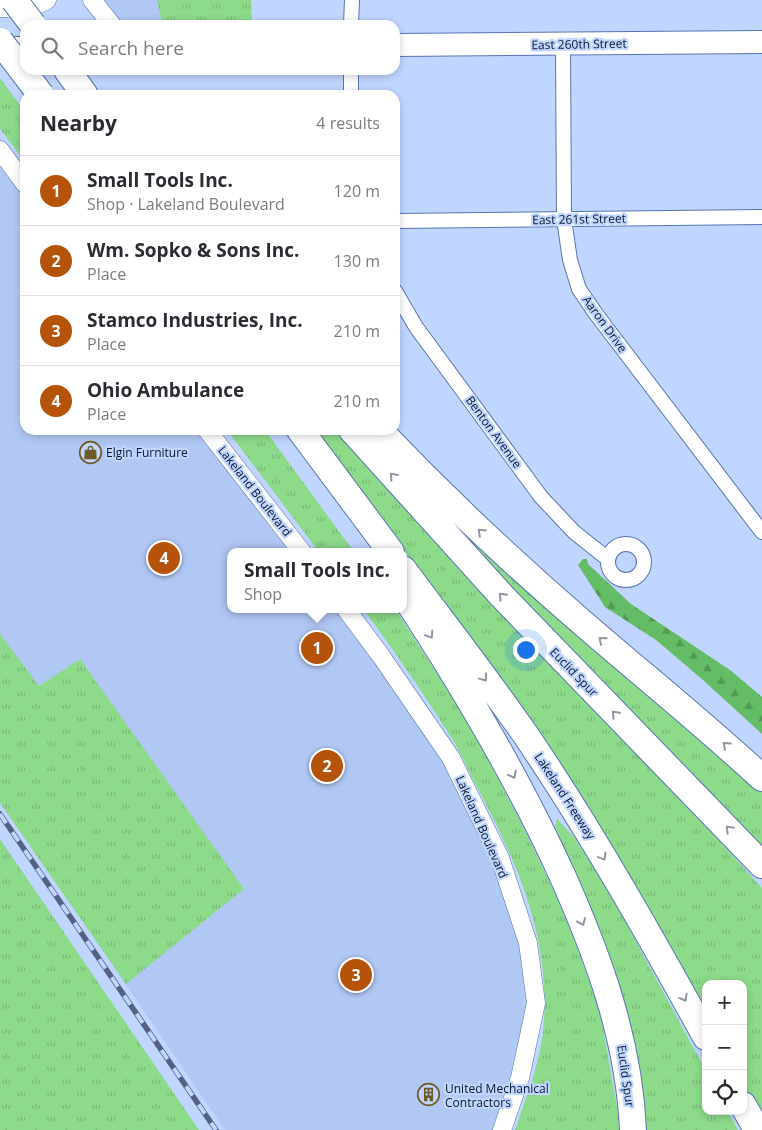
<!DOCTYPE html>
<html lang="en">
<head>
<meta charset="utf-8">
<style>
  :root { --surface:#fff; --page:#f2f2f3; --text:#2b2b33; --muted:#7c7c81; --line:#e1e1e2; --accent:#b45309 }
  body { margin:0; font-family:"Open Sans",sans-serif; background:var(--page); color:var(--text) }
  .controls { position:absolute; right:15px; bottom:15px; display:grid; overflow:hidden; border-radius:10px; box-shadow:0 2px 8px #0003 }
  .controls button { width:45px; height:45px; display:grid; place-items:center; padding:0; border:0; border-bottom:1px solid var(--line); background:var(--surface); color:var(--text); font:25px sans-serif }
  .you { position:absolute; left:525px; top:649px; width:18px; height:18px; margin:-12px; border:4px solid #fff; border-radius:50%; background:#1a73e8; box-shadow:0 0 0 8px #1a73e833 }
  .badge { display:grid; place-items:center; width:32px; height:32px; border-radius:50%; background:var(--accent); color:#fff; font-size:16px; font-weight:700 }
  .pin { position:absolute; translate:-50% -50%; border:2px solid #fff; box-shadow:0 1px 5px #0006 }
  .popup { position:absolute; left:227px; top:548px; width:180px; height:65px; box-sizing:border-box; display:grid; place-content:center; border-radius:10px; background:var(--surface); filter:drop-shadow(0 1px 4px #0005); font-size:16px; white-space:nowrap; color:var(--muted) }
  .popup b { font-size:19px; color:var(--text) }
  .popup::after { content:''; position:absolute; left:50%; top:100%; margin-left:-10px; border:10px solid transparent; border-top-color:var(--surface) }
  .list { margin:0; padding:0; list-style:none }
  h2 { display:flex; justify-content:space-between; align-items:center; height:65px; margin:0; padding:0 20px; font-size:21px }
  h2 small { font-size:16px; font-weight:400; color:var(--muted) }
  .list li { display:grid; grid-template-columns:32px 1fr auto; gap:15px; align-items:center; box-sizing:border-box; height:70px; padding:0 20px; border-top:1px solid var(--line) }
  .list b { display:block; font-size:19px; white-space:nowrap }
  .list p { margin:0; font-size:16px; white-space:nowrap; color:var(--muted) }
  .list em { font-size:16px; font-style:normal; color:var(--muted) }
  .icon { flex:none; width:28px; height:28px; fill:none; stroke:currentColor; stroke-width:2; stroke-linecap:round; stroke-linejoin:round }
  .map { position:relative; flex:none; width:762px; height:1130px; overflow:hidden }
  .search { position:absolute; background:var(--surface); box-shadow:0 2px 8px #0003; left:20px; top:20px; width:380px; height:55px; display:flex; align-items:center; gap:12px; box-sizing:border-box; padding:0 18px; border-radius:15px; color:var(--muted); font-size:19px }
  .panel { position:absolute; background:var(--surface); box-shadow:0 2px 8px #0003; left:20px; top:90px; width:380px; height:345px; border-radius:15px }
  .map>svg:first-child { display:block }
  .built { fill:#b1c7f4 }
  .grass { fill:url(#grass-tufts) }
  .forest { fill:url(#forest-firs) }
  .lines { fill:none; stroke-linecap:round; stroke-linejoin:round }
  .minor-casing { stroke:#5775b4; stroke-width:16 }
  .tertiary-casing { stroke:#5775b4; stroke-width:19 }
  .primary-casing { stroke:#5775b4; stroke-width:24 }
  .motorway-casing { stroke:#5775b4; stroke-width:28 }
  .minor { stroke:#fff; stroke-width:14 }
  .tertiary { stroke:#fff; stroke-width:18 }
  .primary { stroke:#fff; stroke-width:22 }
  .motorway { stroke:#fff; stroke-width:26 }
  .rail-casing { stroke:#536282; stroke-width:5.5 }
  .rail { stroke:#c0d5ff; stroke-width:4; stroke-dasharray:11; stroke-linecap:butt }
  .motorway-bridge-casing { stroke:#5775b4; stroke-width:28; stroke-linecap:butt }
  .motorway-bridge { stroke:#fff; stroke-width:26 }
  .oneway { stroke:#9196a1 }
  .labels { text-anchor:middle; dominant-baseline:central; stroke-width:4.5; stroke-linejoin:round; paint-order:stroke }
  .street-label { font-size:12px; fill:#0a162e; stroke:#c0d5ff }
  .poi-label { font-size:12px; fill:#0a162e; stroke:#c0d5ff; text-anchor:start }
</style>
</head>
<body>
<div class="map">
<svg width="762" height="1130" viewBox="0 0 762 1130">
  <defs>
    <pattern id="grass-tufts" width="24" height="20" patternUnits="userSpaceOnUse" patternTransform="scale(1.25)"><rect width="24" height="20" fill="#8dda8b"/><path d="M3 7l-1-3M5 7V3M7 7l1-3M15 17l-1-3M17 17v-4M19 17l1-3" fill="none" stroke="#78ba78"/></pattern>
    <pattern id="forest-firs" width="22" height="20" patternUnits="userSpaceOnUse" patternTransform="scale(1.25)"><rect width="22" height="20" fill="#65bc66"/><path d="M5 1l3.5 6h-7zM16 11l3.5 6h-7z" fill="#519854"/></pattern>
  </defs>
  <rect width="100%" height="100%" fill="#c0d5ff"/>
  <path class="built" d="M93 0H157L162 25H115Z
    M0 150 25 184V430H207L302 552H231V609H346L381 656 500 858 536 1003 502 1130H225L0 800Z"/>
  <path class="grass" d="M157 0H251L252 25H162Z
    M0 78 25 112V162L0 129Z
    M227 430H265L354 552H319Z
    M316 430H334L589 705 667 783 762 888V1124L743 1092V984H706V1022L448 610Z
    M461 523 762 791V849L517 594 456 527Z
    M363 609H395L468 721 522 825 566 916 600 1012 618 1112 619 1130H515C527 1094 542 1058 544 1021 549 933 517 863 477 787 468 770 460 751 449 734 422 691 393 649 363 609Z
    M0 634 39 686 80 659 244 889 126 984 0 803Z
    M557 819 574 837 606 886 706 1071V1111H728L738 1130H642L555 826Z
    M0 839 199 1130H0Z"/>
  <path class="forest" d="M583 559H587L588 564 631 604 730 670 762 697V734L703 680 656 640 605 607 578 565Z"/>
  <g class="lines">
    <defs>
      <path id="minor" d="M351 25 352 0
        M563 44 564 219 570 260 579 289 596 314 762 532
        M351 70V95
        M395 221 762 217
        M395 291 416 327 541 497 574 532 608 559
        M608 562a18 18 0 1 1 36 0a18 18 0 1 1-36 0Z"/>
      <path id="tertiary" d="M92 0 112 25
        M0 8 28 9 47 0
        M0 150 25 184
        M207 430 302 552
        M346 609 381 656 451 758 500 858 528 943 536 1003 520 1078 502 1130"/>
      <path id="primary" d="M395 45 762 42
        M0 48H25"/>
      <path id="motorway" d="M67 70 85 95
        M300 430 391 552
        M352 430 501 595 762 865
        M379 430C444 498 513 563 585 625 644 676 705 725 762 778
        M403 569C444 624 486 678 525 734 591 831 649 934 706 1037
        M403 594C463 685 518 778 563 877 599 958 629 1040 633 1130
        M743 1105 757 1130"/>
    </defs>
    <use href="#minor" class="minor-casing"/>
    <use href="#tertiary" class="tertiary-casing"/>
    <use href="#primary" class="primary-casing"/>
    <use href="#motorway" class="motorway-casing"/>
    <use href="#minor" class="minor"/>
    <use href="#tertiary" class="tertiary"/>
    <use href="#primary" class="primary"/>
    <use href="#motorway" class="motorway"/>
    <defs>
      <path id="rail" d="M0 814 216 1130"/>
    </defs>
    <use href="#rail" class="rail-casing"/>
    <use href="#rail" class="rail"/>
    <defs>
      <path id="motorway-bridge" d="M14 0 33 25
        M0 41 41 95"/>
    </defs>
    <use href="#motorway-bridge" class="motorway-bridge-casing"/>
    <use href="#motorway-bridge" class="motorway-bridge"/>
  </g>
  <defs><path id="oneway-chevron" d="M-2-3.5L2.5 0L-2 3.5" fill="none" stroke-width="1.6" stroke-linecap="round" stroke-linejoin="round" transform="scale(1.25)"/></defs>
  <g class="oneway">
    <use href="#oneway-chevron" transform="translate(393 476) rotate(-131)"/>
    <use href="#oneway-chevron" transform="translate(481 532) rotate(-137)"/>
    <use href="#oneway-chevron" transform="translate(502 596) rotate(-133)"/>
    <use href="#oneway-chevron" transform="translate(430 635) rotate(57)"/>
    <use href="#oneway-chevron" transform="translate(602 640) rotate(-140)"/>
    <use href="#oneway-chevron" transform="translate(484 678) rotate(53)"/>
    <use href="#oneway-chevron" transform="translate(615 714) rotate(-134)"/>
    <use href="#oneway-chevron" transform="translate(726 745) rotate(-138)"/>
    <use href="#oneway-chevron" transform="translate(513 775) rotate(62)"/>
    <use href="#oneway-chevron" transform="translate(729 829) rotate(-135)"/>
    <use href="#oneway-chevron" transform="translate(603 857) rotate(59)"/>
    <use href="#oneway-chevron" transform="translate(582 922) rotate(67)"/>
    <use href="#oneway-chevron" transform="translate(684 998) rotate(61)"/>
  </g>
  <defs>
    <symbol id="shop-ring" viewBox="-11 -11 22 22"><circle r="9.5" fill="#c0d5ff" stroke="#715a2a" stroke-width="1.5"/><path d="M-5-2.5h2.3a2.7 3.5 0 0 1 5.4 0H5L5.5 6h-11ZM-1.5-2.5h3a1.5 2.3 0 0 0-3 0Z" fill="#715a2a"/></symbol>
    <symbol id="building-ring" viewBox="-11 -11 22 22"><circle r="9.5" fill="#c0d5ff" stroke="#715a2a" stroke-width="1.5"/><path d="M-4-6H4V6H1V3H-1V6H-4ZM-2.5-4.3h1.7v1.8h-1.7ZM.8-4.3h1.7v1.8H.8ZM-2.5-1h1.7V.8h-1.7ZM.8-1h1.7V.8H.8Z" fill="#715a2a"/></symbol>
  </defs>
  <g fill-rule="evenodd">
    <use href="#shop-ring" x="78" y="440" width="25" height="25"/>
    <use href="#building-ring" x="416" y="1082" width="25" height="25"/>
  </g>
  <g class="labels">
    <g class="street-label">
      <text transform="translate(579 44) rotate(-1)">East 260th Street</text>
      <text transform="translate(579 219) rotate(-1)">East 261st Street</text>
      <text transform="translate(605 324) rotate(54)">Aaron Drive</text>
      <text transform="translate(494 432) rotate(54)">Benton Avenue</text>
      <text transform="translate(255 491) rotate(52)">Lakeland Boulevard</text>
      <text transform="translate(574 672) rotate(46)">Euclid Spur</text>
      <text transform="translate(565 796) rotate(57)">Lakeland Freeway</text>
      <text transform="translate(482 827) rotate(66)">Lakeland Boulevard</text>
      <text transform="translate(626 1076) rotate(82)">Euclid Spur</text>
    </g>
    <g class="poi-label">
      <text x="106" y="452">Elgin Furniture</text>
      <text x="445" y="1088">United Mechanical<tspan x="445" dy="14">Contractors</tspan></text>
    </g>
  </g>
</svg>
<div class="controls">
<button>+</button>
<button>−</button>
<button><svg class="icon" aria-label="locate" viewBox="0 0 24 24"><circle cx="12" cy="12" r="6"/><path d="M12 2v4M12 18v4M2 12h4M18 12h4"/></svg></button>
</div>
<div class="you"></div>
<div class="pin badge" style="left:317px;top:648px">1</div>
<div class="popup"><b>Small Tools Inc.</b>Shop</div>
<div class="pin badge" style="left:327px;top:766px">2</div>
<div class="pin badge" style="left:356px;top:975px">3</div>
<div class="pin badge" style="left:164px;top:558px">4</div>
<div class="search"><svg class="icon" aria-label="search" viewBox="0 0 24 24"><circle cx="10" cy="10" r="6"/><path d="M15 15l6 6"/></svg>Search here</div>
<section class="panel">
<h2>Nearby<small>4 results</small></h2>
<ul class="list">
<li><span class="badge">1</span><div><b>Small Tools Inc.</b><p>Shop · Lakeland Boulevard</p></div><em>120 m</em></li>
<li><span class="badge">2</span><div><b>Wm. Sopko &amp; Sons Inc.</b><p>Place</p></div><em>130 m</em></li>
<li><span class="badge">3</span><div><b>Stamco Industries, Inc.</b><p>Place</p></div><em>210 m</em></li>
<li><span class="badge">4</span><div><b>Ohio Ambulance</b><p>Place</p></div><em>210 m</em></li>
</ul>
</section>
</div>
</body>
</html>
